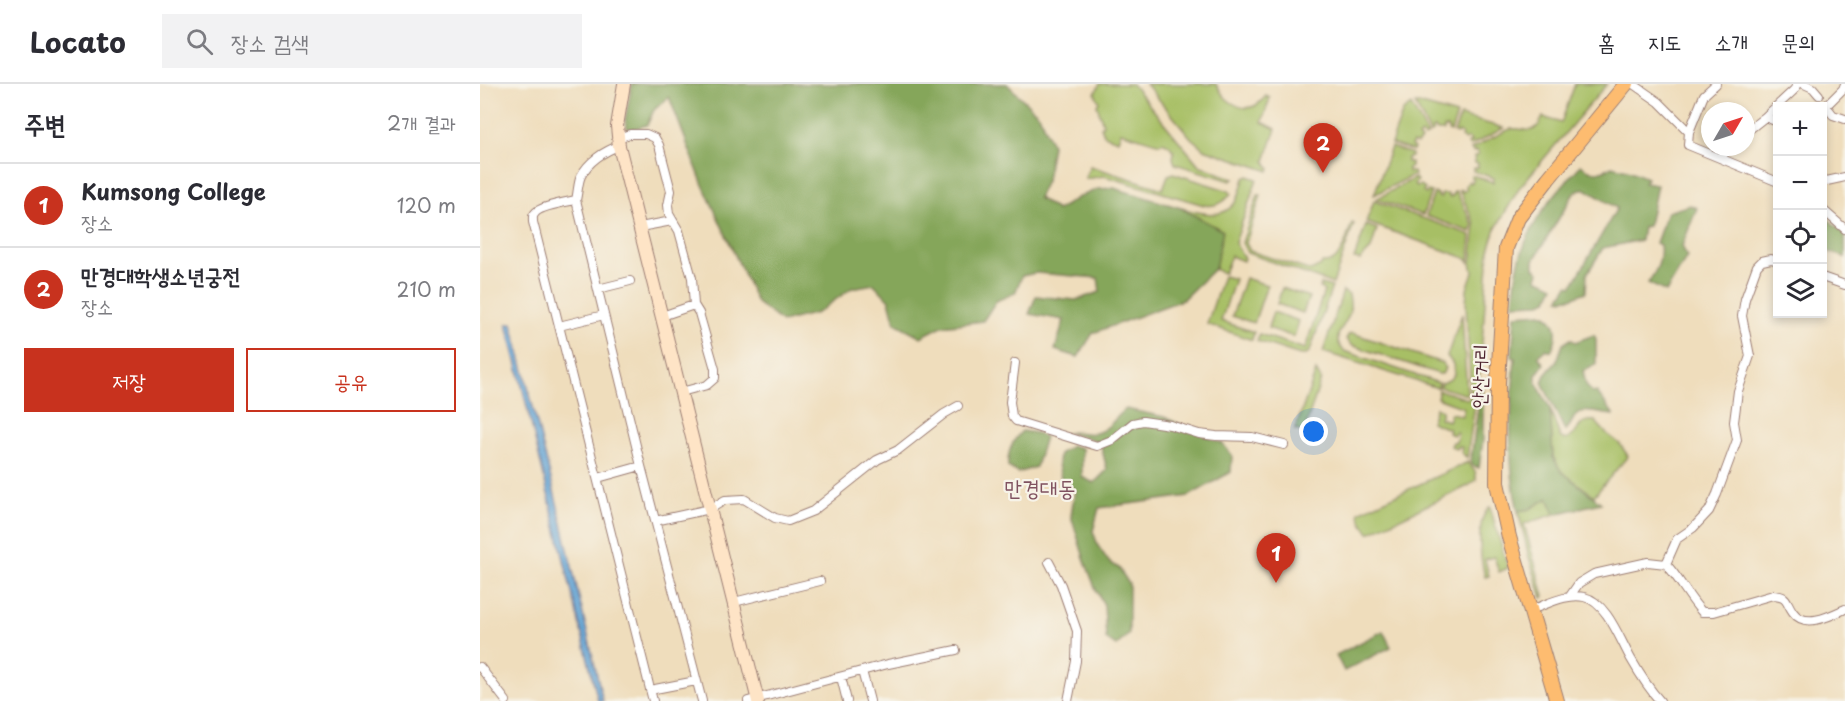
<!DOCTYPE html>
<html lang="ko">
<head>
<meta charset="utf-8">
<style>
  :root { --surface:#fff; --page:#f2f2f3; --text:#2b2b33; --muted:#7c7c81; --line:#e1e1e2; --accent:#c8321e }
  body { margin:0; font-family:"Playpen Sans","Poor Story",sans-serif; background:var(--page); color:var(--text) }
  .controls { position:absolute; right:18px; top:18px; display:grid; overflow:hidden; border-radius:0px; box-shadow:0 3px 9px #0003 }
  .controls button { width:54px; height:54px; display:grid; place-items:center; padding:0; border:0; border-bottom:2px solid var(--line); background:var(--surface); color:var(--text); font:30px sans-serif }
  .compass { position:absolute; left:1221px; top:18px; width:54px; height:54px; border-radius:50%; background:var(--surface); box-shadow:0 3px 9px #0003; rotate:51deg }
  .you { position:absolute; left:834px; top:348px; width:21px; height:21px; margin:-15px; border:4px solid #fff; border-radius:50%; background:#1a73e8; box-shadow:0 0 0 9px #1a73e833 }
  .badge { display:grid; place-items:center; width:39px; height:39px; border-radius:50%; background:var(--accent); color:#fff; font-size:20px; font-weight:700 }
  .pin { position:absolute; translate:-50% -50px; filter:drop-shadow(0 2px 3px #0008) }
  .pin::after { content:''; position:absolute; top:32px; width:21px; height:18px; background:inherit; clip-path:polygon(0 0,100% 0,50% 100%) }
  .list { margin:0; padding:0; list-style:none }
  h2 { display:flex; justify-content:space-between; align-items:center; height:78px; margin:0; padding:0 24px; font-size:26px }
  h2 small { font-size:20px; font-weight:400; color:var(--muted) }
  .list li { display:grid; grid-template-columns:39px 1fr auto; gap:18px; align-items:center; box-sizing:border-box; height:84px; padding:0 24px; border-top:2px solid var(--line) }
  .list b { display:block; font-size:22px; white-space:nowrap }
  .list p { margin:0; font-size:20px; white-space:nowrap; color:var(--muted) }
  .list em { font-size:20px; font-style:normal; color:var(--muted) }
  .actions { display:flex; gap:12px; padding:18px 24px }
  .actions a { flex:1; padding:14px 0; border:2px solid var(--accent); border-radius:0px; text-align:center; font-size:21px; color:var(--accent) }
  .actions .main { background:var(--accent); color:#fff }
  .icon { flex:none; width:33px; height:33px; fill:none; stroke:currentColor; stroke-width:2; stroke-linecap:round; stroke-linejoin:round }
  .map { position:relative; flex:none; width:1365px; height:617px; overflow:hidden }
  header { display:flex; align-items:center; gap:36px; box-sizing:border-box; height:84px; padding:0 30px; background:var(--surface); border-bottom:2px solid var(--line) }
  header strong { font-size:28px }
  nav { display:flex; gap:33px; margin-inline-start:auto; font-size:21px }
  .search { width:420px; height:54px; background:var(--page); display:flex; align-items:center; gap:15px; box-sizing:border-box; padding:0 21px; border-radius:0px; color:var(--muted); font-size:22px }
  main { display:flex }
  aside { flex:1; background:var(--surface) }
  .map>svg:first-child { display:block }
  .green { fill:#a7bf65; stroke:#786f48; stroke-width:1.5 }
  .forest { fill:#85a65a; stroke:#686242; stroke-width:1.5 }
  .water { fill:#60a3d4; stroke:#556180; stroke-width:1.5 }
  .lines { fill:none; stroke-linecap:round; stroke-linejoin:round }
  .street-casing { stroke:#9c7e74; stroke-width:10 }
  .secondary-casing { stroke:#9c7e74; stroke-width:14 }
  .primary-casing { stroke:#9c7e74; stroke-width:16 }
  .street { stroke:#fff; stroke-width:8 }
  .secondary { stroke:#fee4c6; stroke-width:12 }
  .primary { stroke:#fdbc70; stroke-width:14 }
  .labels { text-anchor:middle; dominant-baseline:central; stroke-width:4.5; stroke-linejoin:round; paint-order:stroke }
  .street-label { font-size:20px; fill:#4a1f2b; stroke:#f7f3e8 }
  .quarter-label { font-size:22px; fill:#805260; stroke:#f7f3e8 }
</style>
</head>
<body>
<header>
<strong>Locato</strong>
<div class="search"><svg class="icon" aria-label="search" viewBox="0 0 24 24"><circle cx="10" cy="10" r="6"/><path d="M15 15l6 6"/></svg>장소 검색</div>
<nav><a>홈</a><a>지도</a><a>소개</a><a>문의</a></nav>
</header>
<main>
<aside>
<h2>주변<small>2개 결과</small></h2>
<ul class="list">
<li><span class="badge">1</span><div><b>Kumsong College</b><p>장소</p></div><em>120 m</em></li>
<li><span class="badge">2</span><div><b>만경대학생소년궁전</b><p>장소</p></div><em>210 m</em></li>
</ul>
<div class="actions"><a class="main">저장</a><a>공유</a></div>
</aside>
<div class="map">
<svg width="1365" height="617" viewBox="0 0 1365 617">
  <rect width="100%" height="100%" fill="#f7f3e8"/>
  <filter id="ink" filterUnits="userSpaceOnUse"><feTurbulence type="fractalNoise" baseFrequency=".0167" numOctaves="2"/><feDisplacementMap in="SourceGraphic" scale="12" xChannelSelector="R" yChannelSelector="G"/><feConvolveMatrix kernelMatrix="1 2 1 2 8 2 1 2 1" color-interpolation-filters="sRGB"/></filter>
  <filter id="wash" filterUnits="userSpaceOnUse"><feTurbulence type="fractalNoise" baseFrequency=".008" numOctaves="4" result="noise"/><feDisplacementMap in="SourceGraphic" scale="24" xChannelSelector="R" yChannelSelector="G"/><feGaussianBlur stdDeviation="1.35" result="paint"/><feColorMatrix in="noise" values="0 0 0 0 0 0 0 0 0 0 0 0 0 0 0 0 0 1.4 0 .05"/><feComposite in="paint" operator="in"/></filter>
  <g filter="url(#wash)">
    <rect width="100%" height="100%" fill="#efddbc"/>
    <path class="green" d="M620 0H652L719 81 754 95 751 97 695 80 693 74 694 68 689 61 682 58 680 60 641 48 638 56 624 51 621 43 623 40 617 21 619 18 615 9Z
      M666 0H736C746 20 769 35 786 12L790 14 782 38 796 45 785 77 790 84 789 87 724 65 711 54Z
      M1095 0H1127L1040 103 1016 144 1009 166 1000 287 987 374 981 368 982 363 979 362 977 365 971 362 973 358H976L978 349 976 348 974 351 968 349 969 345 951 338 956 323 962 327 960 334 968 337 971 329 982 332 984 324 957 314 959 306 987 315 991 313 986 221 987 205 993 188 991 179 995 140 979 106 981 105 983 108 987 105 985 102 989 97 991 99 994 95 991 93 992 91 1013 98 1014 94 993 87 994 84H998V80L995 79 994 73 998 71 997 67 993 68 991 65C1002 60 1021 48 1031 45 1044 42 1053 56 1063 33L1081 39Z
      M935 20H939L977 31 971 48 968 47V44H964V47H957L955 44 952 45 953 48 950 49Z
      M931 21 948 51 944 53 941 50 938 53 941 56 937 60 933 59 931 62 934 64 933 67 911 60 923 27Z
      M980 32 1024 44 990 62 988 60 991 57 988 54 985 56 981 53 982 50 979 48 977 50 974 49Z
      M911 63 932 70 931 73 927 74V78H931V83L928 84V88H933L934 91 894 111Z
      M610 82 683 105 688 91 693 89 749 107 751 109C745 119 735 123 724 121L624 92 605 95Z
      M768 92 777 95 755 159 764 174 763 177 751 172 744 189 733 185 701 124C716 128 741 136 753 121 759 115 762 102 764 94Z
      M935 94 937 97 934 100 937 103 940 101 945 105 943 108 946 110 948 107 951 108 943 131 896 115Z
      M976 107 993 141 991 148 946 132 954 109 958 110V113H961L962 110H968L969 113 973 112V109Z
      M778 111H781L766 159 770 167 831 187 841 182 842 179C862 181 866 154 872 139L874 140 853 200 767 169 762 159Z
      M894 117 991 151 989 178 985 174 886 138Z
      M886 141 897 145 891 165 880 176 874 175Z
      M743 192 755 195 741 237 774 248 772 256 727 240Z
      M765 194 787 201 774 239 752 232Z
      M841 200 852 203 830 267 825 271H820L777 257 779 250 825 265 844 207 840 204Z
      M802 204 829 213 823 229 797 220Z
      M863 207 869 211C870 216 871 221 870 226 868 243 848 250 864 267L959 299 958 304 843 268Z
      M793 228 819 237 814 253 788 244Z
      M982 230 987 311 960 303 961 299 969 296 974 291 973 280 967 272Z
      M872 249 962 279 966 284 962 290H959L871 261 866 255 869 250Z
      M836 287 841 295 824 348 815 346Z
      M1070 324 1080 353 1085 356C1101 351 1096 334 1115 337L1126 349 1140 360 1148 372 1114 412 1081 387 1073 373Z
      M988 378 996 389V396L988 402 889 449C885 443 878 435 879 428Z
      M1068 414 1075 430 1044 440 1064 512 1062 514 1049 473 1038 427 1050 425Z
      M1009 423H1010L1028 484 1019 488 1014 473 1005 475 1009 492 1005 493C1000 474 995 439 1009 423Z"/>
    <path class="forest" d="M152 0H527L559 31 572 61 566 97 558 114 577 126 599 113 618 105 634 104 701 124 743 147 735 184 702 216 613 249 598 273 575 266 584 236 549 230 556 212 596 216 620 208 618 194 556 189 542 192 535 209 516 217 503 237 462 242 441 253 415 239 409 216 394 200 372 204 337 229 302 238 277 219 223 101 189 13 174 26 167 41 148 46 145 36Z
      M1101 81C1113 90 1119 90 1132 82L1151 87 1167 94 1164 99 1177 101 1170 136 1168 142 1163 143 1161 156 1123 164 1107 190 1106 208 1091 214 1079 215 1088 201 1092 202 1137 124 1104 104 1094 109 1054 176V184L1059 188 1057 194 1074 202 1067 216 1061 219 1033 220C1035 208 1035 195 1038 183 1046 142 1073 111 1101 81Z
      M1210 121 1217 124 1202 162 1207 173 1186 208 1168 199C1177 186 1182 177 1180 161L1176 159 1187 128Z
      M1343 132 1349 136 1365 151V174L1343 165Z
      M1061 229C1079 235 1079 252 1071 267L1066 265 1058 272 1064 280 1056 291V298L1070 324 1073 373 1081 387 1121 419 1075 430 1068 414 1050 425 1038 427C1026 377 1031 324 1035 274L1032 273 1035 231Z
      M1114 251 1116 255V280L1103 287 1106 301 1112 309 1117 308 1134 331C1123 331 1102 323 1096 331 1092 336 1091 342 1085 347L1062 298 1065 291 1077 277 1083 260 1091 255 1095 258Z
      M1001 302 1003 303V356L999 384 992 381 991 375Z
      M646 325 684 333 742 359 752 371 751 388 709 412 619 424 613 447 618 462 629 478 639 484 649 500V550L636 562 626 555 624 521 616 506 605 477 591 432 595 405 582 399 578 380 579 370 591 362 602 364V393L614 399 627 386 621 361 612 355 587 349C597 346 607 351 616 349 629 346 636 332 646 325Z
      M542 347 556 349 565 353 556 383 538 389 528 383C527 369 532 357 542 347Z
      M903 547 911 563 864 587 856 571Z"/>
    <path class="water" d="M32 239 81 435 123 617H118L27 240Z"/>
  </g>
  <g filter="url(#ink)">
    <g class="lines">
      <defs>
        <path id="street" d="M1153 0 1179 18 1209 48 1208 61 1298 98
          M1324 0 1333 4 1339 11
          M1346 22 1363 5 1365 0
          M1342 24 1346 22 1353 31 1365 35
          M1285 33 1314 6 1318 0
          M1209 48 1224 11 1236 0
          M1266 48 1285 33 1298 38
          M138 54 150 50H166L175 54 179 61 191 107 188 121 189 130 199 147 212 194 214 221 219 229 235 285V294L227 301 201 308
          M139 62C124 67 108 78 101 92 98 98 98 108 96 116L161 382 222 617
          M1240 74 1251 63
          M1342 98 1365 93
          M96 116C87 118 62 122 56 128 52 132 53 133 53 138L173 617
          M1342 125 1365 145
          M160 143 192 137
          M1342 193 1365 201
          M118 205 150 197
          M182 232 214 221
          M79 242 124 231
          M535 279 530 318 532 332 536 337 617 362 632 356 653 339 663 337 690 341 719 350 736 352 772 353 804 361
          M118 394 161 382
          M175 437 230 425 245 416 264 415 295 434 308 437 333 427 397 376 418 366 464 330 478 322
          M569 478 581 501 597 547 596 577 588 617
          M1186 480 1197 455 1213 444 1229 427 1237 410 1257 356 1254 338 1258 307 1270 272 1262 232 1265 215 1277 182 1282 177 1291 175 1298 177
          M1090 512 1099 499 1114 490 1168 478 1186 480C1200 495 1208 513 1222 528H1234L1293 511C1309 512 1305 517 1313 528 1325 545 1350 532 1365 525
          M254 518 340 497
          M1050 526C1066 521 1087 509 1104 513 1127 518 1140 556 1151 575 1159 589 1169 605 1180 617
          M0 583 26 617
          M382 587 390 617
          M361 593 367 617
          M170 606 216 597
          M268 617 408 580 476 566"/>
        <path id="secondary" d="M144 0 137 42 139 62 278 617"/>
        <path id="primary" d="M1077 617 1029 453 1017 399 1018 298 1026 164 1038 134 1068 95 1146 0"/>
      </defs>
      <use href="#street" class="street-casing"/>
      <use href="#secondary" class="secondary-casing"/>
      <use href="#primary" class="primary-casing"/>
      <use href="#street" class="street"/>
      <use href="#secondary" class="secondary"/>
      <use href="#primary" class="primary"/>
    </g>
  </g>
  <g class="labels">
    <g class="street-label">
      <text transform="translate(999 292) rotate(-88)">안산거리</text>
    </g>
    <g class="quarter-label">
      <text x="560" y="402">만경대동</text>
    </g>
  </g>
</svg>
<div class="controls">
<button>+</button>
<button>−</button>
<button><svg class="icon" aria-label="locate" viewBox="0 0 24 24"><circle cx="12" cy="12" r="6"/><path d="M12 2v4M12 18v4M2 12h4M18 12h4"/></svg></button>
<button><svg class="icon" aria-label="layers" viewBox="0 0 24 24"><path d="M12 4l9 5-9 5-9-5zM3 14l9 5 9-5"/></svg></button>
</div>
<svg class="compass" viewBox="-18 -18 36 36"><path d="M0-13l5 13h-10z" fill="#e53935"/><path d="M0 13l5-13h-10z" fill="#7c7c81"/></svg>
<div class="you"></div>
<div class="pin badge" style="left:796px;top:499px">1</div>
<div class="pin badge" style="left:843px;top:89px">2</div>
</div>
</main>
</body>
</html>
